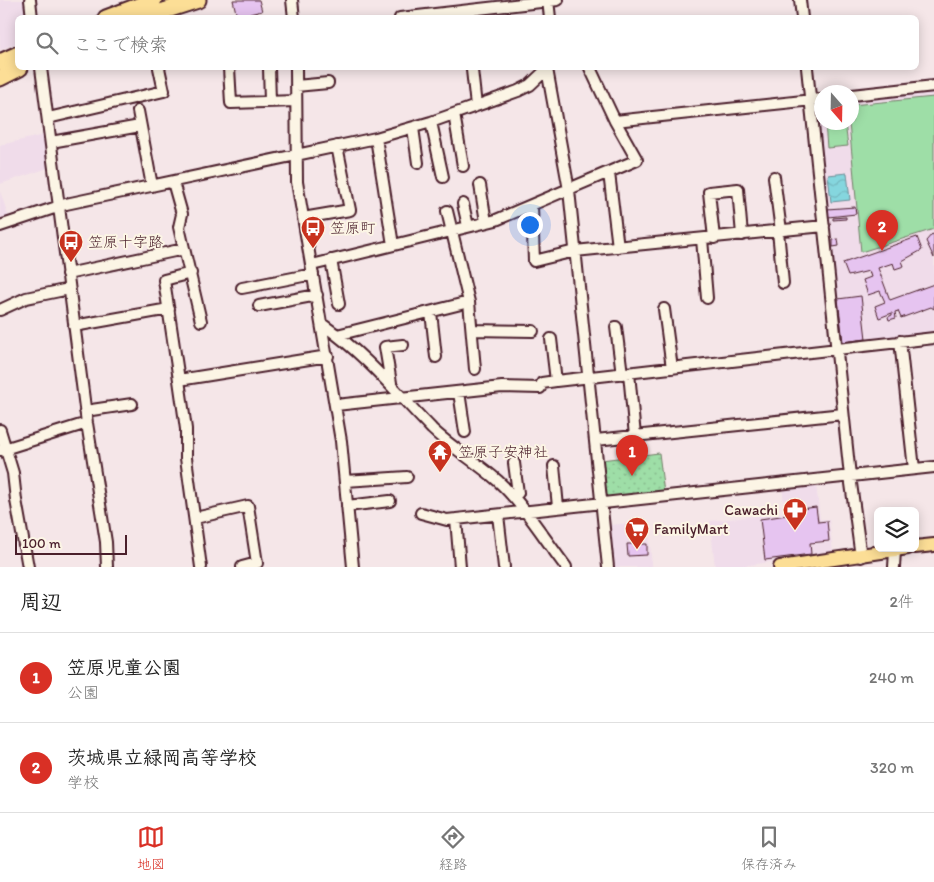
<!DOCTYPE html>
<html lang="ja">
<head>
<meta charset="utf-8">
<style>
  :root { --surface:#fff; --page:#f6f6f6; --text:#222; --muted:#767676; --line:#e0e0e0; --accent:#d93025 }
  body { margin:0; font-family:Itim,"Klee One",sans-serif; background:var(--page); color:var(--text) }
  .controls { position:absolute; right:15px; bottom:15px; display:grid; overflow:hidden; border-radius:8px; box-shadow:0 2px 12px #0003 }
  .controls button { width:45px; height:45px; display:grid; place-items:center; padding:0; border:0; border-bottom:1px solid var(--line); background:var(--surface); color:var(--text); font:25px sans-serif }
  .compass { position:absolute; left:814px; top:85px; width:45px; height:45px; border-radius:50%; background:var(--surface); box-shadow:0 2px 12px #0003; rotate:160deg }
  .scale { position:absolute; left:15px; bottom:12px; width:112px; box-sizing:border-box; padding-left:5px; border:2px solid #4a1f2b; border-top:0; font-size:14px; line-height:18px; white-space:nowrap; color:#4a1f2b; -webkit-text-stroke:4px #fcf5e5; paint-order:stroke }
  .you { position:absolute; left:529px; top:224px; width:18px; height:18px; margin:-12px; border:4px solid #fff; border-radius:50%; background:#1a73e8; box-shadow:0 0 0 8px #1a73e833 }
  .badge { display:grid; place-items:center; width:32px; height:32px; border-radius:50%; background:var(--accent); color:#fff; font-size:16px; font-weight:700 }
  .pin { position:absolute; translate:-50% -41px; filter:drop-shadow(0 1px 2px #0008) }
  .pin::after { content:''; position:absolute; top:26px; width:18px; height:15px; background:inherit; clip-path:polygon(0 0,100% 0,50% 100%) }
  .list { margin:0; padding:0; list-style:none }
  h2 { display:flex; justify-content:space-between; align-items:center; height:65px; margin:0; padding:0 20px; font-size:21px }
  h2 small { font-size:16px; font-weight:400; color:var(--muted) }
  .list li { display:grid; grid-template-columns:32px 1fr auto; gap:15px; align-items:center; box-sizing:border-box; height:90px; padding:0 20px; border-top:1px solid var(--line) }
  .list b { display:block; font-size:19px; white-space:nowrap }
  .list p { margin:0; font-size:16px; white-space:nowrap; color:var(--muted) }
  .list em { font-size:16px; font-style:normal; color:var(--muted) }
  .icon { flex:none; width:28px; height:28px; fill:none; stroke:currentColor; stroke-width:2; stroke-linecap:round; stroke-linejoin:round }
  .map { position:relative; flex:none; width:934px; height:567px; overflow:hidden }
  .search { position:absolute; background:var(--surface); box-shadow:0 2px 12px #0003; left:15px; right:15px; top:15px; height:55px; display:flex; align-items:center; gap:12px; box-sizing:border-box; padding:0 18px; border-radius:8px; color:var(--muted); font-size:19px }
  .sheet { height:245px; background:var(--surface) }
  nav { display:flex; justify-content:space-around; align-items:center; box-sizing:border-box; height:70px; border-top:1px solid var(--line); background:var(--surface); font-size:14px; color:var(--muted) }
  nav a { display:grid; justify-items:center; gap:2px }
  nav .on { color:var(--accent) }
  .map>svg:first-child { display:block }
  .built { fill:#f0dcea }
  .green { fill:url(#green-dots); stroke:#747e69 }
  .pitch { fill:#9edea7; stroke:#747e69 }
  .water { fill:url(#water-waves); stroke:#6d8d96 }
  .building { fill:#e6c4f0; stroke:#4a1f2b }
  .lines { fill:none; stroke-linecap:round; stroke-linejoin:round }
  .minor-casing { stroke:#4a1f2b; stroke-width:14 }
  .major-casing { stroke:#4a1f2b; stroke-width:16 }
  .highway-casing { stroke:#4a1f2b; stroke-width:19 }
  .minor { stroke:#fcf5e5; stroke-width:10 }
  .major { stroke:#fcde96; stroke-width:12 }
  .highway { stroke:#fcde96; stroke-width:15 }
  .labels { text-anchor:middle; dominant-baseline:central; stroke-width:4; stroke-linejoin:round; paint-order:stroke }
  .poi-label { font-size:15px; fill:#4a1f2b; stroke:#fcf5e5; text-anchor:start }
</style>
</head>
<body>
<div class="map">
<svg width="934" height="567" viewBox="0 0 934 567">
  <defs>
    <pattern id="green-dots" width="8" height="8" patternUnits="userSpaceOnUse" patternTransform="scale(1.25)"><rect width="8" height="8" fill="#9edea7"/><path d="M2 2h.1M6 6h.1" fill="none" stroke="#8abe90" stroke-width="1.8" stroke-linecap="round"/></pattern>
    <pattern id="water-waves" width="16" height="10" patternUnits="userSpaceOnUse" patternTransform="scale(1.25)"><rect width="16" height="10" fill="#85d6de"/><path d="M0 5q4-4 8 0t8 0" fill="none" stroke="#74b7bf"/></pattern>
  </defs>
  <rect width="100%" height="100%" fill="#f5e6e8"/>
  <filter id="ink" filterUnits="userSpaceOnUse"><feTurbulence type="fractalNoise" baseFrequency=".02" numOctaves="2"/><feDisplacementMap in="SourceGraphic" scale="10" xChannelSelector="R" yChannelSelector="G"/><feConvolveMatrix kernelMatrix="1 2 1 2 8 2 1 2 1" color-interpolation-filters="sRGB"/></filter>
  <g filter="url(#ink)">
    <path class="built" d="M0 0H24L27 17 18 18 17 43 0 50Z
      M934 90V333L842 343 840 341 814 103 821 102 822 122H852V99Z
      M44 135 48 168 0 184V145Z
      M0 191 9 218 0 220Z
      M816 484 820 519H829L833 553 743 566 715 567 710 521 785 513 782 487Z
      M648 522 652 567H611L608 525Z"/>
    <path class="green" d="M659 453 664 493 606 499 601 460Z"/>
    <path class="pitch" d="M934 97V229L861 252 849 123 852 122V105Z
      M825 123H845L848 146 827 148Z"/>
    <path class="water" d="M847 173 850 200 831 202 828 175Z"/>
    <path class="building" d="M233 0H259L262 11 237 17Z
      M855 207 856 214 828 217 827 209Z
      M846 217V219L833 220V218Z
      M932 234 934 235V258L926 241Z
      M917 237 922 250 902 261 904 266 895 269 893 263 878 268 890 300 934 284V309L931 307 901 318 898 311 895 312 896 318 889 320 888 317 892 315V313L879 318 875 306 885 302 880 291 868 295 863 280 871 277 869 271 848 276 843 263Z
      M838 239 839 246 833 247V240Z
      M861 296 866 339 843 342 838 299Z
      M816 507 818 522 827 521 829 541 810 543 811 554 765 560 760 519 801 513V509Z
      M627 544H647V555L628 556Z"/>
    <g class="lines">
      <defs>
        <path id="minor" d="M30 0 32 18
          M292 0 294 18
          M548 0 550 18
          M800 0 802 18
          M400 18 558 0
          M41 68 87 423 106 542 107 567
          M229 68 231 103 296 101
          M269 68 270 101
          M296 68 297 182 341 441 353 567
          M807 68 850 476 861 557
          M547 69 569 190 608 567
          M472 70 476 106
          M296 86 328 83
          M852 95 934 86
          M138 111 152 186
          M454 114 463 166
          M48 118 164 91 159 68
          M615 121 822 99
          M431 122 443 177
          M413 128 418 163
          M376 138 393 245
          M51 142 140 126
          M609 173 618 247
          M774 177 781 231
          M173 182 182 214 179 227 201 321
          M480 185 486 222
          M463 204 468 226
          M532 206 534 261 575 251 824 226
          M447 211 469 302 475 369
          M303 218 350 210 337 146
          M0 226 66 204 376 138 431 122 518 91 530 85 548 68
          M778 231 783 283
          M714 238 709 192 738 189 742 235
          M702 239 707 298
          M331 260 339 304
          M312 265 496 220 637 160 615 121 590 68
          M191 273 164 280 179 380 186 429V458L201 567
          M67 274 184 249
          M242 288 313 274
          M259 306 317 295
          M664 309 672 368
          M0 310 26 298 69 289
          M431 312 436 357
          M322 324C365 354 396 392 432 429 452 448 477 462 498 481 524 505 544 538 566 567
          M74 326 169 309
          M616 327 622 374
          M473 330 533 331
          M337 335 469 302
          M551 339 556 381
          M900 341 914 469
          M629 373 635 436
          M179 380 328 356
          M391 383 385 347 403 345
          M459 392 465 432
          M336 405 502 387 540 388 542 383 556 381 934 338
          M85 411 132 404
          M0 430 13 473 16 500 28 567
          M596 440 843 414
          M1 450 87 423
          M554 466 558 507
          M345 481 407 477
          M511 494 518 493 514 463
          M347 506 390 501
          M421 513 447 520 934 467
          M498 515 504 567
          M195 518 248 506 257 563 242 567
          M456 519 460 567
          M894 567 895 551"/>
        <path id="major" d="M915 547 934 545
          M780 567 908 548"/>
        <path id="highway" d="M106 18 154 0
          M142 18 198 0
          M0 62 18 54
          M0 78 20 68"/>
      </defs>
      <use href="#minor" class="minor-casing"/>
      <use href="#major" class="major-casing"/>
      <use href="#highway" class="highway-casing"/>
      <use href="#minor" class="minor"/>
      <use href="#major" class="major"/>
      <use href="#highway" class="highway"/>
    </g>
  </g>
  <defs>
    <symbol id="bus-pin" viewBox="-11 -11 22 30"><path d="M0 17L-7.5 6A9.5 9.5 0 1 1 7.5 6Z" fill="#c8321e" stroke="#fcf5e5"/><path d="M-5-6H5V4H4V6H2V4H-2V6H-4V4H-5ZM-3.5-4V0h7V-4ZM-3.5 1.2v1.5H-2V1.2ZM2 1.2v1.5H3.5V1.2Z" fill="#fff"/></symbol>
    <symbol id="temple-pin" viewBox="-11 -11 22 30"><path d="M0 17L-7.5 6A9.5 9.5 0 1 1 7.5 6Z" fill="#c8321e" stroke="#fcf5e5"/><path d="M0-6L5-2H3V0L6.5 2.5H4V6H1.5V3h-3V6H-4V2.5H-6.5L-3 0V-2H-5Z" fill="#fff"/></symbol>
    <symbol id="pharmacy-pin" viewBox="-11 -11 22 30"><path d="M0 17L-7.5 6A9.5 9.5 0 1 1 7.5 6Z" fill="#c8321e" stroke="#fcf5e5"/><path d="M-2-6h4v4h4v4h-4v4h-4v-4h-4v-4h4Z" fill="#fff"/></symbol>
    <symbol id="supermarket-pin" viewBox="-11 -11 22 30"><path d="M0 17L-7.5 6A9.5 9.5 0 1 1 7.5 6Z" fill="#c8321e" stroke="#fcf5e5"/><path d="M-6-5.5h2.5l.6 2H6L4.5 2H-2.5L-4.4-4H-6ZM-1.5 3.2a1.3 1.3 0 1 0 .1 0ZM3 3.2a1.3 1.3 0 1 0 .1 0Z" fill="#fff"/></symbol>
  </defs>
  <g fill-rule="evenodd">
    <use href="#bus-pin" x="299" y="214" width="28" height="38"/>
    <use href="#bus-pin" x="57" y="228" width="28" height="38"/>
    <use href="#temple-pin" x="426" y="438" width="28" height="38"/>
    <use href="#pharmacy-pin" x="781" y="496" width="28" height="38"/>
    <use href="#supermarket-pin" x="623" y="515" width="28" height="38"/>
  </g>
  <g class="labels">
    <g class="poi-label">
      <text x="330" y="228">笠原町</text>
      <text x="88" y="242">笠原十字路</text>
      <text x="458" y="452">笠原子安神社</text>
      <text x="778" y="510" text-anchor="end">Cawachi</text>
      <text x="654" y="529">FamilyMart</text>
    </g>
  </g>
</svg>
<div class="controls">
<button><svg class="icon" aria-label="layers" viewBox="0 0 24 24"><path d="M12 4l9 5-9 5-9-5zM3 14l9 5 9-5"/></svg></button>
</div>
<svg class="compass" viewBox="-18 -18 36 36"><path d="M0-13l5 13h-10z" fill="#e53935"/><path d="M0 13l5-13h-10z" fill="#767676"/></svg>
<div class="scale">100 m</div>
<div class="you"></div>
<div class="pin badge" style="left:632px;top:476px">1</div>
<div class="pin badge" style="left:882px;top:251px">2</div>
<div class="search"><svg class="icon" aria-label="search" viewBox="0 0 24 24"><circle cx="10" cy="10" r="6"/><path d="M15 15l6 6"/></svg>ここで検索</div>
</div>
<section class="sheet">
<h2>周辺<small>2件</small></h2>
<ul class="list">
<li><span class="badge">1</span><div><b>笠原児童公園</b><p>公園</p></div><em>240 m</em></li>
<li><span class="badge">2</span><div><b>茨城県立緑岡高等学校</b><p>学校</p></div><em>320 m</em></li>
</ul>
</section>
<nav>
<a class="on"><svg class="icon" aria-label="map" viewBox="0 0 24 24"><path d="M3 6l6-2 6 2 6-2v14l-6 2-6-2-6 2zM9 4v14M15 6v14"/></svg>地図</a>
<a><svg class="icon" aria-label="directions" viewBox="0 0 24 24"><path d="M12 3l9 9-9 9-9-9zM9 14v-3h6M13 9l2 2-2 2"/></svg>経路</a>
<a><svg class="icon" aria-label="saved" viewBox="0 0 24 24"><path d="M7 4h10v16l-5-4-5 4z"/></svg>保存済み</a>
</nav>
</body>
</html>
